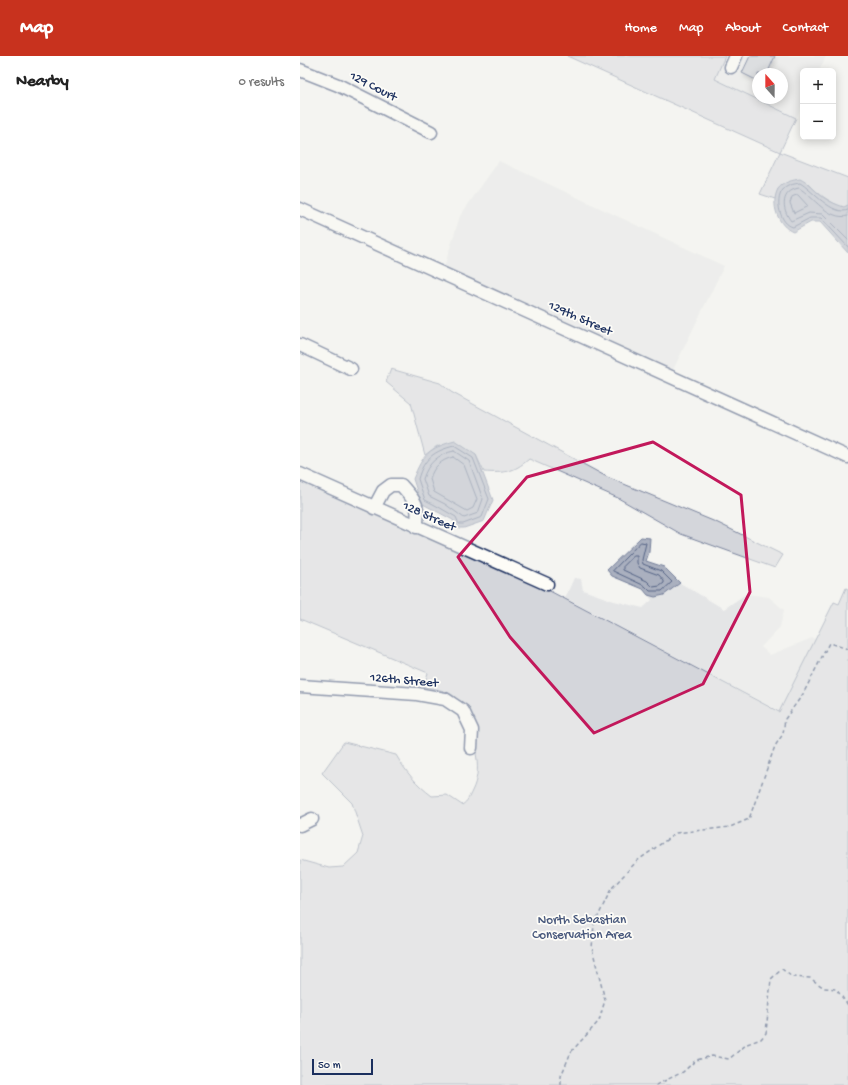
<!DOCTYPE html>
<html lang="en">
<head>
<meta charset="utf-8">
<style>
  :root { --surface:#fff; --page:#f2f2f2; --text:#222; --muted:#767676; --line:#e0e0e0; --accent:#c8321e }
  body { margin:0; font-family:"Gochi Hand",sans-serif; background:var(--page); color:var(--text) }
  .controls { position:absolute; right:12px; top:12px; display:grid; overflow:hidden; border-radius:6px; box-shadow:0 2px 10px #0003 }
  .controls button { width:36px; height:36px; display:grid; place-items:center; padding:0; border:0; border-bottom:1px solid var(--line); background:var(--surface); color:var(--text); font:20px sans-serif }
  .compass { position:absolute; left:452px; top:12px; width:36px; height:36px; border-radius:50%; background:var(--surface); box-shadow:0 2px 10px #0003; rotate:339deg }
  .scale { position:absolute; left:12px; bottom:10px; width:61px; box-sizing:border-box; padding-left:4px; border:2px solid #1b2f5e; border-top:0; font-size:11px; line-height:14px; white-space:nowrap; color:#1b2f5e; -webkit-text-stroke:3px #fdfcf7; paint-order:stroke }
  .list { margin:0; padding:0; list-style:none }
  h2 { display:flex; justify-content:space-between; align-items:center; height:52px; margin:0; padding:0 16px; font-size:17px }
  h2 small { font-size:13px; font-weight:400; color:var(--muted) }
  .map { position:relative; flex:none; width:548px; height:1029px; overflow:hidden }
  header { display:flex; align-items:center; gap:24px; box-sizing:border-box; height:56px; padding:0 20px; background:var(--accent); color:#fff }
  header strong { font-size:19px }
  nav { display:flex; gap:22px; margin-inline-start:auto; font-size:14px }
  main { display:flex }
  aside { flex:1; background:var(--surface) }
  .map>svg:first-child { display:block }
  .built { fill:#e4e5e6; fill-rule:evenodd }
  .green { fill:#d4d6db; stroke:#78829c }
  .water { fill:#aab0bf; stroke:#717c98 }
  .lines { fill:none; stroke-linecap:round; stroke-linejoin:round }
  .shore { stroke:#546385; stroke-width:1 }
  .building { fill:#bfc3cc; stroke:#1b2f5e; filter:url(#shadow) }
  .minor-casing { stroke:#1b2f5e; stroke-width:15 }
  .path { stroke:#1b2f5e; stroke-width:1.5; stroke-dasharray:4 3; stroke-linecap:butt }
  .minor { stroke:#fdfcf7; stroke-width:12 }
  .marked { fill:none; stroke:#c2185b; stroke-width:3; stroke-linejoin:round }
  .labels { text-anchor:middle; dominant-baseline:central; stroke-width:3.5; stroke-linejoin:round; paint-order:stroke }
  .street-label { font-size:13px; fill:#1b2f5e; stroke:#fdfcf7 }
  .park-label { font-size:13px; fill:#49597d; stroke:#fdfcf7 }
</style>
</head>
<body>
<header>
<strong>Map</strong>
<nav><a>Home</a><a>Map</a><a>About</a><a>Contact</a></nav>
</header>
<main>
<aside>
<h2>Nearby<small>0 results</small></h2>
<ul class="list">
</ul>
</aside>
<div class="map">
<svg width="548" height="1029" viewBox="0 0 548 1029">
  <defs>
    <filter id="shadow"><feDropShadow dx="2" dy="3.5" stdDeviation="2" flood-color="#0004"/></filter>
  </defs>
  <rect width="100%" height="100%" fill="#f4f4f1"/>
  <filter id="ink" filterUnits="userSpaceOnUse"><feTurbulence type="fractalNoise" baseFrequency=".025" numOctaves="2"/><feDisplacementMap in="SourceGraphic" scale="8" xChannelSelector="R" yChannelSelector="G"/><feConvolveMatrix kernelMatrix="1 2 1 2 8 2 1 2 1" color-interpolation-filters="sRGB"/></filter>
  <g filter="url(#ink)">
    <path class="built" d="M425 0H526L519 15H503V48L496 62 415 23ZM458 18H482V42H458Z
      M199 105 424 210 370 320 141 221 160 160Z
      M274 522 281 523 283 534 314 545 343 552 352 544 348 539 355 541 364 539 380 527 424 553 446 538 469 541 484 554 480 571 461 591 470 599 512 582 523 585 490 661 265 542Z"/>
    <path class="green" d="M267 0H425L415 23 496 62 480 96 548 122V149L544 152C530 146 519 139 509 128L478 133 475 143 460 138 480 96Z
      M91 313 140 327 151 336 307 421 418 467 483 499 475 512 381 478 318 442 229 403C213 417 204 417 184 416L176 399 137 390 125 399 111 347 86 326Z
      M0 414 210 514 479 656 534 546 539 548 546 532 548 533V1029H0V804L29 812 43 811 58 797 63 780 52 747 22 717 44 686 96 699C106 716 116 728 132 740L147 739 162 749C168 745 169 741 172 735 183 713 175 691 168 669 165 661 163 650 157 643 149 634 135 633 123 631L128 617 0 563Z"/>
    <path class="water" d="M500 123C508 127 512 132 518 137 525 144 535 148 544 151L548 149V197L520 166H511L493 176C478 170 470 148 478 133 483 126 493 124 500 123Z
      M155 385 176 399 193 444 184 465 164 472H156L153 464 121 447 113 423C123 398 129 392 155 385Z
      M341 481 350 482 349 496 346 505 364 511 380 527 364 539 355 541 348 539 343 533 312 520 307 514Z"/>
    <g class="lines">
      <path class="shore" d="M498 139 508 150 494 157 490 147 492 141Z
        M548 154C533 161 511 133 500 127 494 128 486 129 482 135 475 145 480 168 493 171L510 162H521L548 191
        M548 160C528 165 513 140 499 132 481 135 481 152 491 165L509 157 522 158 548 184
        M154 390 173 402 189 443 182 461 163 468H159L156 461C145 455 136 449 125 444L118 423C124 402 134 395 154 390Z
        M154 395 169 405 183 443 178 457 164 462 145 448 129 440 123 423C128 407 138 398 154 395Z
        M153 401 164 409 177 443 173 452 167 455 134 436 130 423C133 411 141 404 153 401Z
        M341 486 346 487 342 504 343 508 361 515 372 526 362 535H350L345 530 313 515Z
        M334 500H337V507L340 512 359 519 364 525V527L360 530 353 531 347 525 323 514V511Z"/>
    </g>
    <path class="building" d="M450 0H475L467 18H458V25L442 17Z"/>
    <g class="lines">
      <defs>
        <path id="minor" d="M431 11 436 0
          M0 14 38 29 131 76
          M0 153 548 401
          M0 289 51 313
          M0 418 247 528
          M74 452 83 435 91 429H101C114 444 121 449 116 471
          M0 630 117 638 145 643 163 655 172 674 171 692
          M0 769 12 763"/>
      </defs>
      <use href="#minor" class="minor-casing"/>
      <path class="path" d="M261 1029V1020L271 996 299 965 305 944 292 892 294 869 311 833 337 805 376 777 430 771 449 763 475 690 483 678 485 663 503 638 529 587 548 593
        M356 1029 383 1016 396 1004 412 1000 429 1003 447 988 461 983 466 977 471 923 482 913 492 921 510 922 524 932 536 933 548 949"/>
      <use href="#minor" class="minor"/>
    </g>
  </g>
  <path d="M0 0H548V1029H0ZM353 386 441 439 450 536 403 628 294 677 210 581 158 501 227 421Z" fill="#f4f4f1" fill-opacity=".55" fill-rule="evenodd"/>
  <path class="marked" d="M353 386 441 439 450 536 403 628 294 677 210 581 158 501 227 421Z"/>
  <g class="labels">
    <g class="street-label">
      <text transform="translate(73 31) rotate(27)">129 Court</text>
      <text transform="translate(280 263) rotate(24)">129th Street</text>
      <text transform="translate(129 461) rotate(24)">128 Street</text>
      <text transform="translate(104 625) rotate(5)">126th Street</text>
    </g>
    <g class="park-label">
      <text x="282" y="864">North Sebastian<tspan x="282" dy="15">Conservation Area</tspan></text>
    </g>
  </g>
</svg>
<div class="controls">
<button>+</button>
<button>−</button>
</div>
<svg class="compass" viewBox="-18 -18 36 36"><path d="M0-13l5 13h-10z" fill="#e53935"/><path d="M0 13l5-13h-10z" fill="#767676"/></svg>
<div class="scale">50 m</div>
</div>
</main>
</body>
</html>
